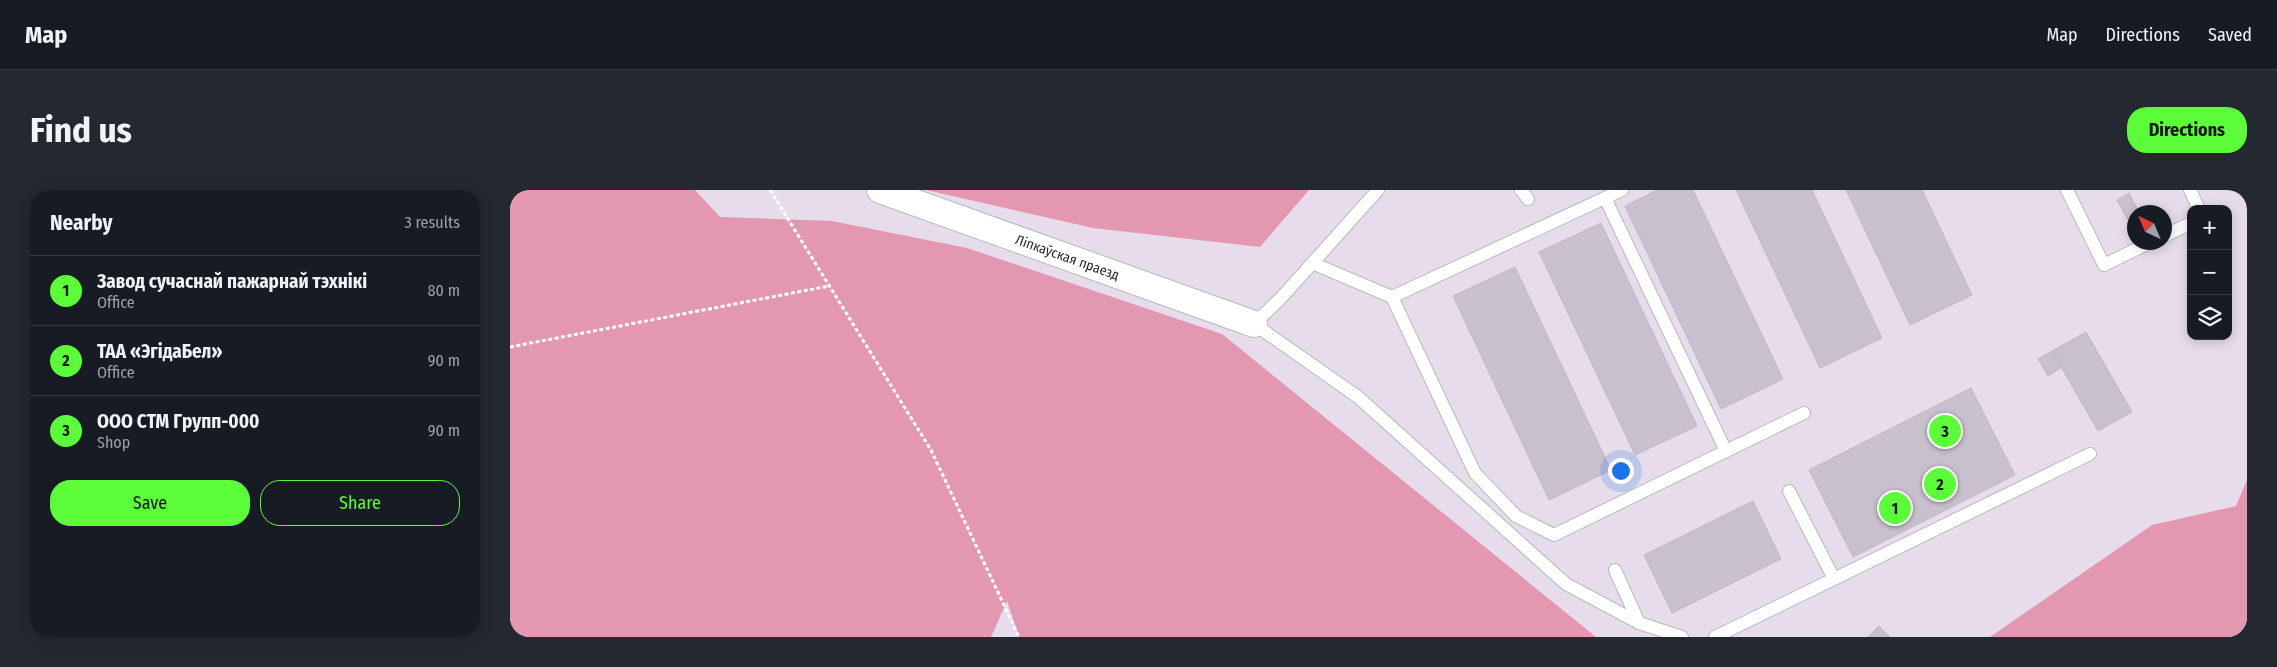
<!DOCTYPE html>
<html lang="en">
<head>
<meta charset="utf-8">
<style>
  :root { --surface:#171b24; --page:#242831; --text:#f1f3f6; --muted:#9ea1a6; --line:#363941; --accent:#5afd38 }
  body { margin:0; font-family:"Fira Sans Condensed",sans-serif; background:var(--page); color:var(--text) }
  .controls { position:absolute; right:15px; top:15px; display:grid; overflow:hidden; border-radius:10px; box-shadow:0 2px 12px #0003 }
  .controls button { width:45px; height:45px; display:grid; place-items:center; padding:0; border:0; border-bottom:1px solid var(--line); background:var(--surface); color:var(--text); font:25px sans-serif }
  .compass { position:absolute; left:1617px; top:15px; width:45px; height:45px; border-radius:50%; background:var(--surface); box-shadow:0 2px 12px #0003; rotate:316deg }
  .you { position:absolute; left:1110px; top:280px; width:18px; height:18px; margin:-12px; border:4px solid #fff; border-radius:50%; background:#1a73e8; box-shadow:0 0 0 8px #1a73e833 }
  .badge { display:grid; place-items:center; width:32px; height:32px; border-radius:50%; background:var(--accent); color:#111; font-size:16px; font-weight:700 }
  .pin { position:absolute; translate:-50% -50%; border:2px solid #fff; box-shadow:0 1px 5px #0006 }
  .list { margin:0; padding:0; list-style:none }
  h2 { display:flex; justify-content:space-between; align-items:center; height:65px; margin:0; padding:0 20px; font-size:21px }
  h2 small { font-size:16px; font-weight:400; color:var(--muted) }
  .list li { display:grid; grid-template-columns:32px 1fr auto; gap:15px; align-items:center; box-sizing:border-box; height:70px; padding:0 20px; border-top:1px solid var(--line) }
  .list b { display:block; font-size:19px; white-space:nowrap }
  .list p { margin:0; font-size:16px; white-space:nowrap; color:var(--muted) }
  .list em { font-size:16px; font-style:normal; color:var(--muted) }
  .actions { display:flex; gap:10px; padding:15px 20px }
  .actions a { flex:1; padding:11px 0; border:1px solid var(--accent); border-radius:20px; text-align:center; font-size:18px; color:var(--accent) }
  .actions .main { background:var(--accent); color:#111 }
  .icon { flex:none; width:28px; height:28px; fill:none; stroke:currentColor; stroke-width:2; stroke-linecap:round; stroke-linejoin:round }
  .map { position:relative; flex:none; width:1737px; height:447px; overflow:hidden; border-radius:20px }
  header { display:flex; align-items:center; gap:30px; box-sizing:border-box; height:70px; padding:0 25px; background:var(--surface); border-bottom:1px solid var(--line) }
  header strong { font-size:24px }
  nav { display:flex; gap:28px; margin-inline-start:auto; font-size:18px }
  .intro { display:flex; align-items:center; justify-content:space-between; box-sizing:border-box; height:120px; padding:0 30px }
  h1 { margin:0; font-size:35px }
  .button { padding:12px 22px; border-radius:20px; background:var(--accent); color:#111; font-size:18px; font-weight:700 }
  main { display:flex; gap:30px; padding:0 30px }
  aside { flex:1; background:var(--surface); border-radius:20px; box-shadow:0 2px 12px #0003 }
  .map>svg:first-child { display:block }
  .green { fill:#e497b0 }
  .building { fill:#c9c0ce; stroke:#c2b5c8 }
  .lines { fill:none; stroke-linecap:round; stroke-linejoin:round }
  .lane-casing { stroke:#b2beb0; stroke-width:14 }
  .street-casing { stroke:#b2beb0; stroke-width:28 }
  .path { stroke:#fff; stroke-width:3; stroke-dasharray:4 2.5; stroke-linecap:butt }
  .lane { stroke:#fff; stroke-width:12 }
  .street { stroke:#fff; stroke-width:26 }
  .labels { text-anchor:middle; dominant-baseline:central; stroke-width:4.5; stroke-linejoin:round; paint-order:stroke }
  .street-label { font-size:14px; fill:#2a2a2a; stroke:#fff }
</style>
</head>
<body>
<header>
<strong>Map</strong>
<nav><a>Map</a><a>Directions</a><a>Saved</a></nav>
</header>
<div class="intro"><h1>Find us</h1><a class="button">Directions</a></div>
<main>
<aside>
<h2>Nearby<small>3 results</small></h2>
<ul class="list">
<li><span class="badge">1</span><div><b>Завод сучаснай пажарнай тэхнікі</b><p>Office</p></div><em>80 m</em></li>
<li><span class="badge">2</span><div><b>ТАА «ЭгідаБел»</b><p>Office</p></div><em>90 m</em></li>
<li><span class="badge">3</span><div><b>ООО СТМ Групп-000</b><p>Shop</p></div><em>90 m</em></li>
</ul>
<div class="actions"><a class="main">Save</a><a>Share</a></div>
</aside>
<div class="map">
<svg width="1737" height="447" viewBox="0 0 1737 447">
  <rect width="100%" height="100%" fill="#e6dcec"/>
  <path class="green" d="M0 0H185L210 27 322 31 457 58 712 144 1086 447H509L497 411 481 447H0Z
    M416 0H799L750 57 583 38Z
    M1737 290V447H1480L1642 335 1726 316Z"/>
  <path class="building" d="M1147 0H1183L1273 189 1211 219 1115 16Z
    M1226 0H1302L1372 148 1310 178Z
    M1336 0H1412L1462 105 1400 135Z
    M1619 3 1629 22H1624V29L1619 32 1607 10Z
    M1091 33 1187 236 1125 265 1029 62Z
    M1005 77 1101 280 1039 310 943 106Z
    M1576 142 1622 222 1588 241 1542 161Z
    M1542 161 1552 177 1538 186 1528 169Z
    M1461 198 1505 285 1343 367 1299 280Z
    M1243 311 1271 369 1162 423 1134 365Z
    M1369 436 1380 447H1358Z"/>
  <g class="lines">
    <defs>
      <path id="lane" d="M868 0 771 108 744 134 848 207 1056 394 1129 433 1172 447
        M1011 0 1018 9
        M1557 0 1594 75 1641 52
        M1680 0 1689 19
        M1095 8 1216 261
        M1654 46 1681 33
        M802 73 882 107 1112 0
        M882 107 965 283 1006 326 1044 345 1294 223
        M1279 301 1324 389
        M1105 380 1129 433
        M1205 447 1580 264"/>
      <g id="street">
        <path id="s1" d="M370 0 744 134"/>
      </g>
    </defs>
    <use href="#lane" class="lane-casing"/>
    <use href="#street" class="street-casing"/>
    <path class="path" d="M260 0 421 260 509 447
      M0 157 319 96"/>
    <use href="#lane" class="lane"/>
    <use href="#street" class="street"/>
  </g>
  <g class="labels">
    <g class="street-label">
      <text stroke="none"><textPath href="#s1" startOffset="199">Ліпкаўская праезд</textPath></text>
    </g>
  </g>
</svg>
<div class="controls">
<button>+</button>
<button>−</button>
<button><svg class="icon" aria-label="layers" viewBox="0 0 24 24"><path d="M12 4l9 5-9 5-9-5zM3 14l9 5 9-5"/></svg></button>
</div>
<svg class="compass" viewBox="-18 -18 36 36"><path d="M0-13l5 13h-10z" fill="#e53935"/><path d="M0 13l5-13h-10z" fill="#9ea1a6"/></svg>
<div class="you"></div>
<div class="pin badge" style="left:1385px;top:318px">1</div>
<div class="pin badge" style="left:1430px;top:294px">2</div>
<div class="pin badge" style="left:1435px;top:241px">3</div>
</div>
</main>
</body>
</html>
